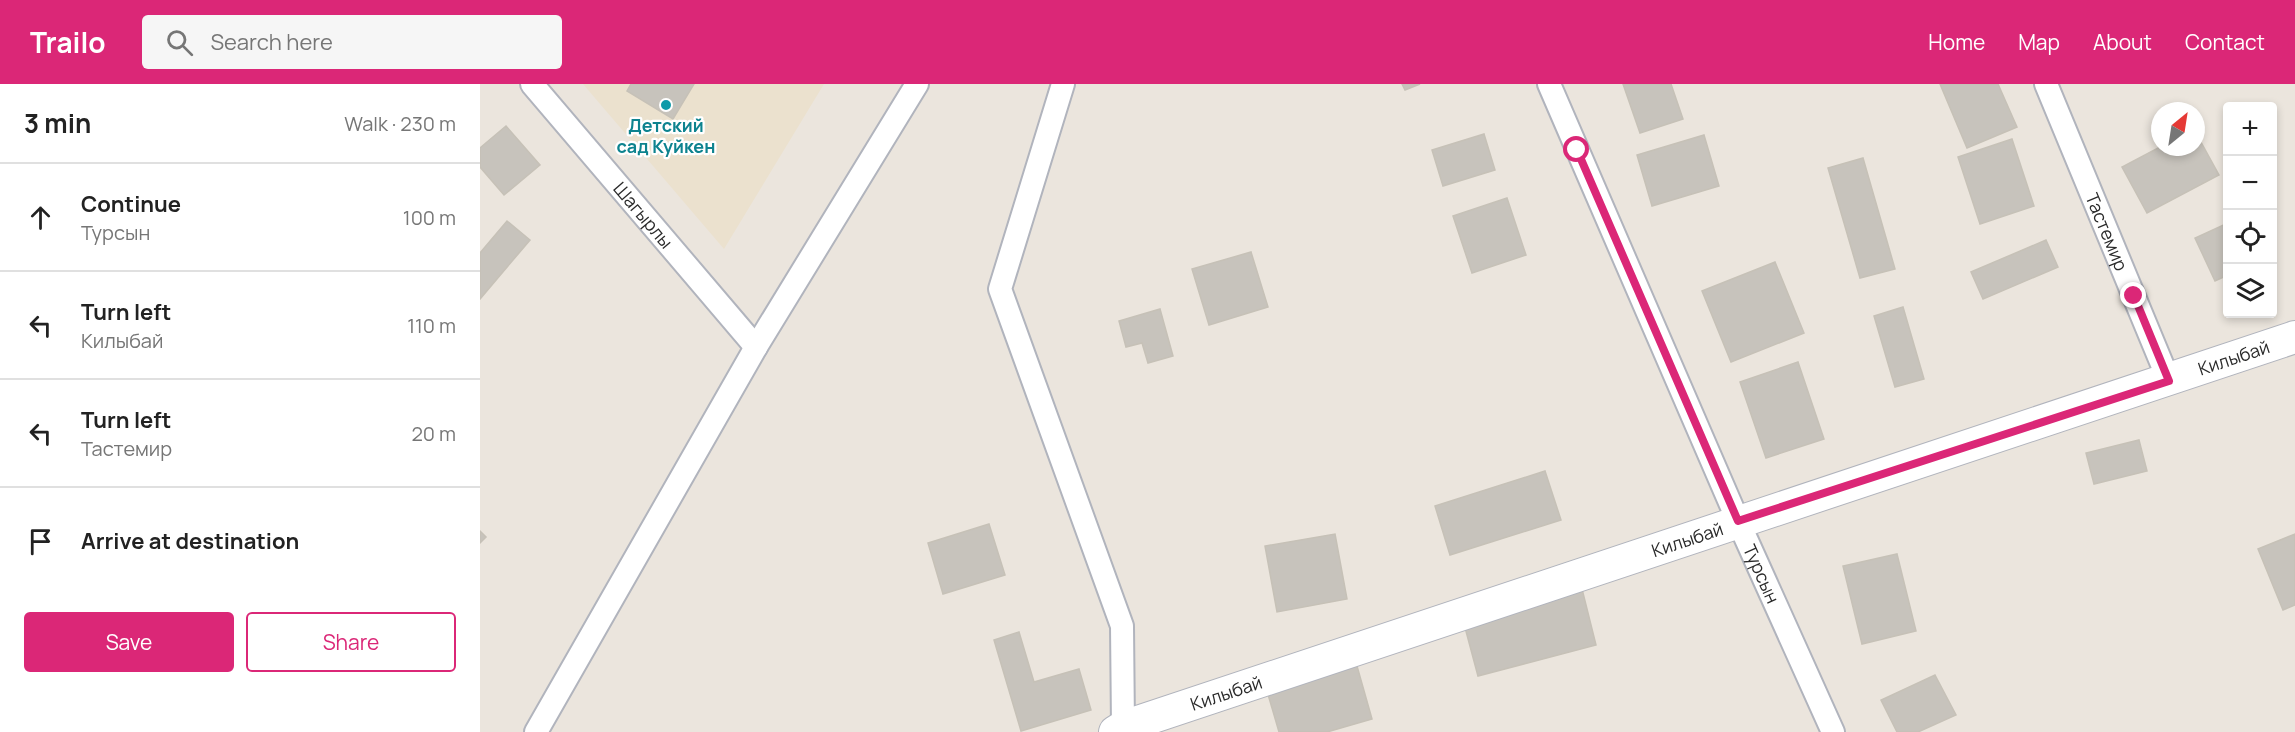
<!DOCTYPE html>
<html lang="en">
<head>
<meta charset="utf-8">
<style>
  :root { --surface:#fff; --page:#f6f6f6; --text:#222; --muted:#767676; --line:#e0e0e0; --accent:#db2777 }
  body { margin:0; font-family:Manrope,sans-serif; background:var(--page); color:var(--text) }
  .controls { position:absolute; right:18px; top:18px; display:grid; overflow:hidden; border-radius:6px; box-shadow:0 3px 9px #0003 }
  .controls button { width:54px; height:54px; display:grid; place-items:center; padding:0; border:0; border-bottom:2px solid var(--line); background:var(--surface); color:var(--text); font:30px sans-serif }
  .compass { position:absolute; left:1671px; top:18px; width:54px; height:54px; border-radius:50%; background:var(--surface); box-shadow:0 3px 9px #0003; rotate:30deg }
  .stop { position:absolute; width:18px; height:18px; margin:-14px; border:4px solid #db2777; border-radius:50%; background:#fff }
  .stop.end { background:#db2777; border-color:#fff; box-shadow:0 2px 6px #0008 }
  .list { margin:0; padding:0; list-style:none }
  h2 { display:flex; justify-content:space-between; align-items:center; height:78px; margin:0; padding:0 24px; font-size:26px }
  h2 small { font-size:20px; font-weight:400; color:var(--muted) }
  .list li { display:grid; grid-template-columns:39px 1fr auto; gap:18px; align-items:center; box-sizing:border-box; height:108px; padding:0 24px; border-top:2px solid var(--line) }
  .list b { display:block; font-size:22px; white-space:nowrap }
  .list p { margin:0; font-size:20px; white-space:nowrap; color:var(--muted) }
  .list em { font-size:20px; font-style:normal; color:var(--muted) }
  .actions { display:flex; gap:12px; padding:18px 24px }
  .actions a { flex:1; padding:14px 0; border:2px solid var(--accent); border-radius:6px; text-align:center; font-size:21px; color:var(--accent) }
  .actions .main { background:var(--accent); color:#fff }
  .icon { flex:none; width:33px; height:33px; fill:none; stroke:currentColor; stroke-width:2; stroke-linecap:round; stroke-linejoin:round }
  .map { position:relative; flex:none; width:1815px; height:648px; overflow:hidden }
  header { display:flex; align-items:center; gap:36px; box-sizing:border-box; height:84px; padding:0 30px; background:var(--accent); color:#fff }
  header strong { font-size:28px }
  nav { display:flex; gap:33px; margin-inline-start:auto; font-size:21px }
  .search { width:420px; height:54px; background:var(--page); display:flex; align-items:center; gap:15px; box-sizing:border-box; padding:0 21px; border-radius:6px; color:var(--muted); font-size:22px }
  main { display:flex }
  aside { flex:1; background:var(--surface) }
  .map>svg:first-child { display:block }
  .education { fill:#ebe1ce }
  .building { fill:#c7c3bc; stroke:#c6c1b7; stroke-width:1.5 }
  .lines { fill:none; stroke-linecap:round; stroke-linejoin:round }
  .street-casing { stroke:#b1b4bd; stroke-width:26 }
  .secondary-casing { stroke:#b1b4bd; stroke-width:34 }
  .street { stroke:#fff; stroke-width:22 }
  .secondary { stroke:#fff; stroke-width:32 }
  .route { stroke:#db2777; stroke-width:8 }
  .culture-dot { fill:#0f9aa8; stroke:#fff; stroke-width:2 }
  .labels { text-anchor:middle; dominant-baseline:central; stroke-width:4.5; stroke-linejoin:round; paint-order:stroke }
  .culture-label { font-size:18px; font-weight:bold; fill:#0d838f; stroke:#fff }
  .street-label { font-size:18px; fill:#2a2a2a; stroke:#fff }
</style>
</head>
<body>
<header>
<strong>Trailo</strong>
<div class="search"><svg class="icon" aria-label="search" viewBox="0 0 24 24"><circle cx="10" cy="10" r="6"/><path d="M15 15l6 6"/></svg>Search here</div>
<nav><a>Home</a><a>Map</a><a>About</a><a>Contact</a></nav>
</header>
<main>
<aside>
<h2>3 min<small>Walk · 230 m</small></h2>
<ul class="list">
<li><svg class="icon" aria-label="ahead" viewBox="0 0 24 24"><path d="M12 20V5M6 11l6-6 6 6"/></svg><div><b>Continue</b><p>Турсын</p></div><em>100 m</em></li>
<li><svg class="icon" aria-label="left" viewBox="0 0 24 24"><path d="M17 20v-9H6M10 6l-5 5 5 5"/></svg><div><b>Turn left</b><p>Килыбай</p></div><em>110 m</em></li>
<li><svg class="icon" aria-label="left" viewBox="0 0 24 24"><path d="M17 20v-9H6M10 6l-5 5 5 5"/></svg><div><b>Turn left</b><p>Тастемир</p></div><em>20 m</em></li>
<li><svg class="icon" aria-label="arrive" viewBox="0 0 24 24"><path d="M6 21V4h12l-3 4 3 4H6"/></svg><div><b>Arrive at destination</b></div></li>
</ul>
<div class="actions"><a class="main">Save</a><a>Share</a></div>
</aside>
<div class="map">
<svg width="1815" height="648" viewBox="0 0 1815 648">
  <rect width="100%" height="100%" fill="#ebe5dd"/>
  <path class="education" d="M103 0H344L244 165Z"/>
  <path class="building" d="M151 0H214L193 35 147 7Z
    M922 0H940L925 6Z
    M1143 0H1191L1203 35 1160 49Z
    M1460 0H1518L1537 43 1487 64Z
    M26 42 60 81 24 111 0 83V64Z
    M1716 49 1739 91 1667 129 1642 83 1680 63H1716Z
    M1004 50 1015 86 963 102 952 66Z
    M1224 51 1239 102 1172 122 1157 71Z
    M1532 55 1554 122 1500 140 1478 73Z
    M1383 74 1415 185 1380 194 1348 84Z
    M1027 114 1046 171 992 189 973 132Z
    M27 137 50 156 0 215V169Z
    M1748 139V191L1735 197 1715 154Z
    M1566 156 1578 183 1503 215 1491 188Z
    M771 168 788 223 729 241 712 185Z
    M1295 178 1324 249 1251 278 1222 207Z
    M1423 223 1444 295 1415 303 1394 232Z
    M680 225 693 272 668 279 662 259 646 263 639 237Z
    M1318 278 1344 355 1286 374 1260 298Z
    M1659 356 1667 387 1614 400 1606 369Z
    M1065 387 1081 436 970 471 955 422Z
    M509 440 525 491 463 510 448 459Z
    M0 447 6 453 0 459Z
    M855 450 867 515 797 528 785 462Z
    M1815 450V521L1803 526 1778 465Z
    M1417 470 1436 547 1382 560 1363 482Z
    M1102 505 1116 561 998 592 983 536Z
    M539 548 554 598 599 585 611 626 541 647 514 556Z
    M875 575 892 635 847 648H799L785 600Z
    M1455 591 1476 631 1438 648H1417L1401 616Z"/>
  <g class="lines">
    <defs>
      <g id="street">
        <path id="s1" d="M52 0 276 263"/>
        <path d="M583 0 520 205 642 542 643 643"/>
        <path id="s2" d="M1069 0 1258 437 1353 648"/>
        <path id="s3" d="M1566 0 1689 297"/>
        <path d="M56 648 276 263 437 0"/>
      </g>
      <g id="secondary">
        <path id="s4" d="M635 648 643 643 1815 253"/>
      </g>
    </defs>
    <use href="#street" class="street-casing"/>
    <use href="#secondary" class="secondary-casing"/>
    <use href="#street" class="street"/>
    <use href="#secondary" class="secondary"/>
  </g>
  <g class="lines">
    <path class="route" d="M1097 66 1258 437 1689 297 1654 212"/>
  </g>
  <circle class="culture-dot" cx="186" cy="21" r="6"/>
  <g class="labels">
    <g class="culture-label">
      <text x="186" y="41">Детский<tspan x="186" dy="21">сад Куйкен</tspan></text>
    </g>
    <g class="street-label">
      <text stroke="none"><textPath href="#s1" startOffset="172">Шагырлы</textPath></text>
      <text stroke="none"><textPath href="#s3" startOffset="160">Тастемир</textPath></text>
      <text stroke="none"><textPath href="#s4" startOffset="1180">Килыбай</textPath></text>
      <text stroke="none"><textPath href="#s4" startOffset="604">Килыбай</textPath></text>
      <text stroke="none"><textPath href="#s2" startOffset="534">Турсын</textPath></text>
      <text stroke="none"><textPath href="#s4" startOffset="118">Килыбай</textPath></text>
    </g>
  </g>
</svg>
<div class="controls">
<button>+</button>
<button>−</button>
<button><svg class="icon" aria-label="locate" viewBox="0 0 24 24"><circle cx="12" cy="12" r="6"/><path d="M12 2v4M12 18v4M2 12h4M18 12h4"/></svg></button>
<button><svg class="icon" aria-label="layers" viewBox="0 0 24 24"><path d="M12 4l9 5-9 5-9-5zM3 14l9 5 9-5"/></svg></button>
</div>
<svg class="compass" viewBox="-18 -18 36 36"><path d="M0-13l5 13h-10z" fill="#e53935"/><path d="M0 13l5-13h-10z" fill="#767676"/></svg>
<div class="stop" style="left:1097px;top:66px"></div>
<div class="stop end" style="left:1654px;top:212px"></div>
</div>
</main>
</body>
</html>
